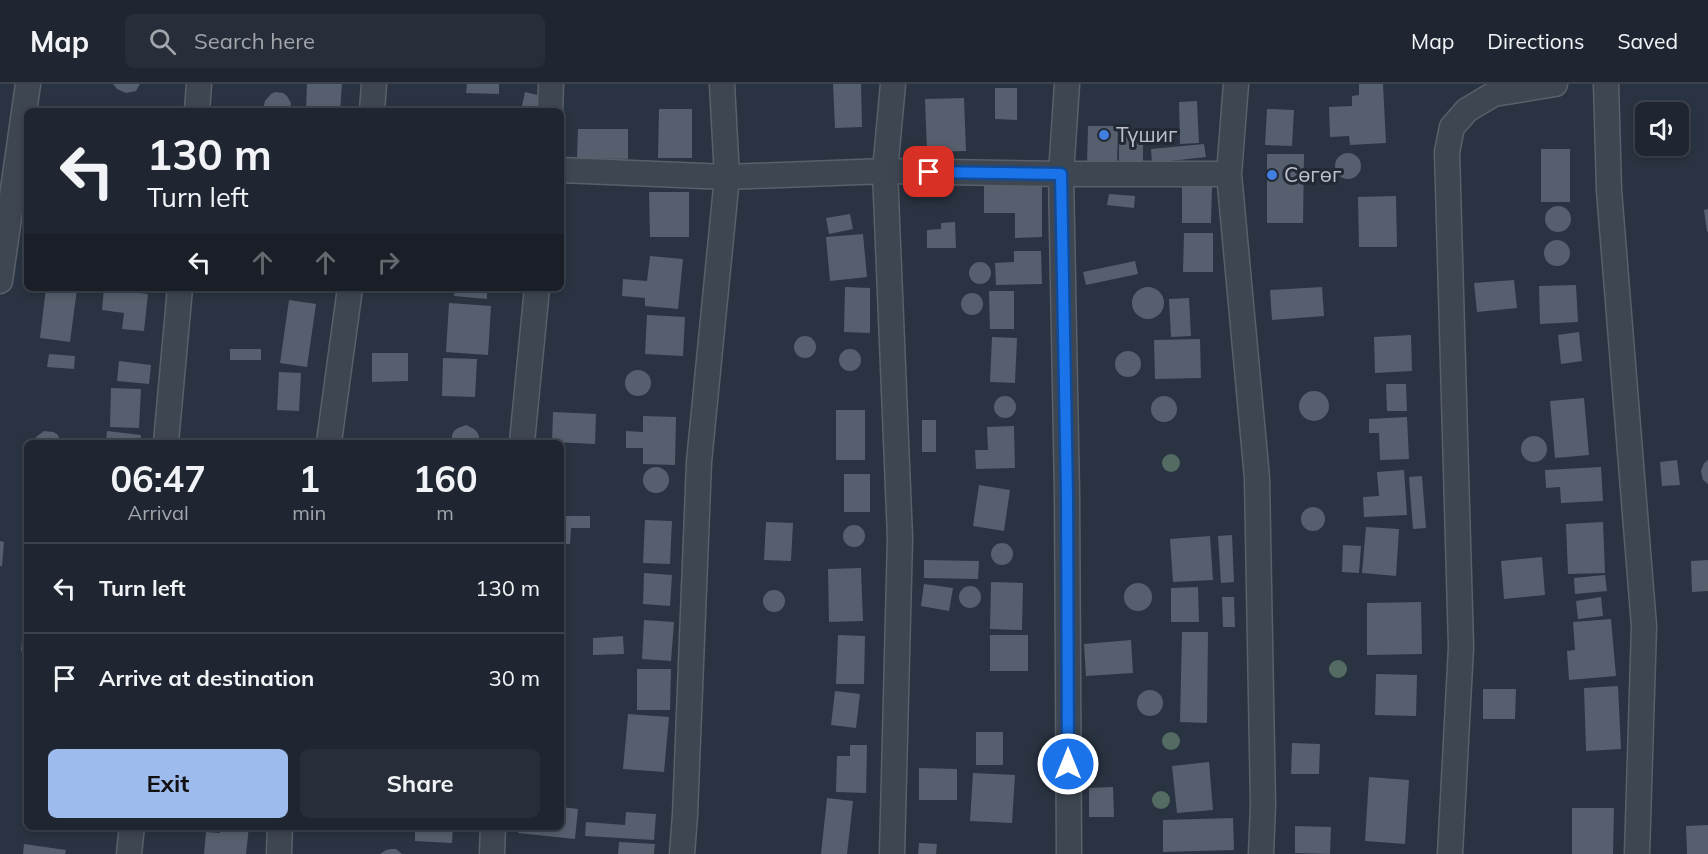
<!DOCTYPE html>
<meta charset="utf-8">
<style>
:root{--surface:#202631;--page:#282e39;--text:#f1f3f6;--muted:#a2a5ab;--line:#3d434d;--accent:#9ebbed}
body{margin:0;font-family:Mulish,sans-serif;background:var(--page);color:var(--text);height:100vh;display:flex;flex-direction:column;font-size:22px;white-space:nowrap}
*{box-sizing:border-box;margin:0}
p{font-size:20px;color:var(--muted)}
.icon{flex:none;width:33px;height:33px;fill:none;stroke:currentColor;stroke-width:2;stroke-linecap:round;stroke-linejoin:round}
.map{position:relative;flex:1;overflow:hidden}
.side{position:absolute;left:24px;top:356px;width:540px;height:390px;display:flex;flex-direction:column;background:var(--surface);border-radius:9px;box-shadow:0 3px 9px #0003,0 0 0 2px var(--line)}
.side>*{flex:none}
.top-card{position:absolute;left:24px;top:24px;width:540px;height:183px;border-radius:9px;box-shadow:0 3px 9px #0003,0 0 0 2px var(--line);background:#202631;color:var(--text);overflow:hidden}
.controls{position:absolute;left:1635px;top:18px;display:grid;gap:12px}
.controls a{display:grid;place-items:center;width:54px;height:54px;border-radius:9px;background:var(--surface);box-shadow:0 3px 9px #0003,0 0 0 2px var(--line);font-size:30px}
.pin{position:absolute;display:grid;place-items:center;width:51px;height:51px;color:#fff;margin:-26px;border-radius:12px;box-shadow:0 3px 9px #0006}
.me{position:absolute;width:66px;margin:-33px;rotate:0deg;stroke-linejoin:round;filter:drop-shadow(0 0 4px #0008)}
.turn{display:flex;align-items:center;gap:21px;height:126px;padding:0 24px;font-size:27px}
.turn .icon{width:78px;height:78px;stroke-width:2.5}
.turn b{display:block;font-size:42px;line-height:51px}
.lanes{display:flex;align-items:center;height:57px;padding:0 24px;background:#0003;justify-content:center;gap:30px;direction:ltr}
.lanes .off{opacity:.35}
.eta{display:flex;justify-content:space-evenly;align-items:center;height:102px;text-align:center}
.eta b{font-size:36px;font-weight:700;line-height:42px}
.primary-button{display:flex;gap:12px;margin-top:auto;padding:12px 24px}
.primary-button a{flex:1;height:69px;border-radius:9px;background:var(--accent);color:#111;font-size:24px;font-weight:700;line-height:69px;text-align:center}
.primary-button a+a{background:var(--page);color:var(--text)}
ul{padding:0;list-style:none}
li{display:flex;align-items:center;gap:18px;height:90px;padding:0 24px;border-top:2px solid var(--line)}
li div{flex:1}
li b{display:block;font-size:22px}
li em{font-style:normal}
header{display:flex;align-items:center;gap:36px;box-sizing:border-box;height:84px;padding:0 30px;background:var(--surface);border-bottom:2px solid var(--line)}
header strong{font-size:28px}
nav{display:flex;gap:33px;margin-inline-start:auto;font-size:21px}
.search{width:420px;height:54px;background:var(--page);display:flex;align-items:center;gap:15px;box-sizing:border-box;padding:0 21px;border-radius:9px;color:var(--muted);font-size:22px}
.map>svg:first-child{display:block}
.building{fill:#565f6e}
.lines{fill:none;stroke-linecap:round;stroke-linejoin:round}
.street-casing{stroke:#59606b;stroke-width:27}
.street{stroke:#3e4651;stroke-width:24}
.tree{fill:#536b63}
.route-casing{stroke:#114b97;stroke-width:15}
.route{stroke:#1a73e8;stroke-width:10}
.shop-dot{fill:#3f7fe0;stroke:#232a36;stroke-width:2}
.labels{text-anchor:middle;stroke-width:6;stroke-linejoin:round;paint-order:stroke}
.poi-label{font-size:21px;fill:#bbc1cb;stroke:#232a36;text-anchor:start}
</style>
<header>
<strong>Map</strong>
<div class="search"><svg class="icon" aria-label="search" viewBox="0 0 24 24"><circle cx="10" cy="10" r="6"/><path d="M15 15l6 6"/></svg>Search here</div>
<nav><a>Map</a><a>Directions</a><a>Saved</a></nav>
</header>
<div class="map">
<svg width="1708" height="770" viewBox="0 0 1708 770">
<rect width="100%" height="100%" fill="#2a3341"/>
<path class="building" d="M113 0H140L136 7 126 9 117 5Z
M307 0H342L340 27H306Z
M467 0H499V10L466 9Z
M833 0H861L862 43 835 44Z
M1359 0H1383L1386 59 1350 61 1349 52 1330 53 1329 23 1352 22V12L1359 11Z
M995 4H1017V36L995 35Z
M275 8 283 9 287 12 291 19 290 27H266L264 21 265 17 271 10Z
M525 8 546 13 543 27H521Z
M964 14 966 67 927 68 925 15Z
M1197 17 1199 59 1180 60 1179 18Z
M659 25H692V74H658Z
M1267 25 1294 26 1292 62 1265 61Z
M1088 42H1118L1117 82 1087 81Z
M578 45H628V75L577 74Z
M1143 49V80H1119V50Z
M1204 60 1206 73 1152 79 1151 65Z
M1541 65H1570V118H1541Z
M1335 82a13 13 0 1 1 26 0a13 13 0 1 1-26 0Z
M1267 70H1304L1303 139H1267Z
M984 101H1042V153L1015 154V129H984Z
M1182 103H1212L1211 139H1182Z
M649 108H689V153H650Z
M1109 110 1135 112 1134 124 1107 121Z
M1396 112 1397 163H1359L1358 113Z
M1545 135a13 13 0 1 1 26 0a13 13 0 1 1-26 0Z
M1708 125V147L1707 148 1704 126Z
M850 130 853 145 829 150 826 134Z
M955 138 956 164H927V146L941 145V139Z
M1184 149H1213V188H1183Z
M863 150 867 193 830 197 826 153Z
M1544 169a13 13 0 1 1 26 0a13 13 0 1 1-26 0Z
M1014 167H1041L1042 200 996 201 995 179 1014 178Z
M650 172 683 175 678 225 645 222V214L622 212 623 195 647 197Z
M1135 177 1138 190 1086 201 1083 188Z
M969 189a11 11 0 1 1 22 0a11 11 0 1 1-22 0Z
M1514 196 1517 224 1477 228 1474 199Z
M1576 201 1578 238 1540 240 1539 202Z
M1132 219a16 16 0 1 1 32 0a16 16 0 1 1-32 0Z
M845 203 870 204V249L844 248Z
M1322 203 1324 232 1272 236 1270 206Z
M46 204 77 205 70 258 40 254Z
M455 204H487V215L454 212Z
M104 205 148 210 144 247 122 245 124 229 102 226Z
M989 207H1014V245H990Z
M961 220a11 11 0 1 1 22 0a11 11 0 1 1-22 0Z
M1189 214 1191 252 1171 253 1169 215Z
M289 216 316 220 307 283 280 279Z
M449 219 491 222 488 271 446 268Z
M647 231 685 233 683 272 645 270Z
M1579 248 1582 277 1561 280 1558 251Z
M1411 251 1412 287 1375 289 1374 253Z
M794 263a11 11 0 1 1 22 0a11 11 0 1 1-22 0Z
M992 253 1017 254 1015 299 990 298Z
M1200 255 1201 294 1155 295 1154 256Z
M230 265H261V276H230Z
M839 276a11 11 0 1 1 22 0a11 11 0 1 1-22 0Z
M1115 280a13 13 0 1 1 26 0a13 13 0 1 1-26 0Z
M372 269H408V297L372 298Z
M49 270 75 272 74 285 47 283Z
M443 274 477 275 475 313 442 312Z
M119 277 151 281 149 300 117 297Z
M625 299a13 13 0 1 1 26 0a13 13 0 1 1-26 0Z
M279 288 301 289 299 327 277 326Z
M1386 300H1406L1407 327H1387Z
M111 304 141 305 139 344 110 343Z
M1299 322a15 15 0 1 1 30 0a15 15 0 1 1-30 0Z
M994 323a11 11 0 1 1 22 0a11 11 0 1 1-22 0Z
M1151 325a13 13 0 1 1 26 0a13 13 0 1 1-26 0Z
M1584 314 1589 371 1555 374 1550 317Z
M836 326H865V376H836Z
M553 328 596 330 595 360 552 358Z
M643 332 676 333 675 381 643 380V364H626V347L643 348Z
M1407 333 1409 375 1380 376 1379 349H1369V335Z
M922 336H936V368H922Z
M466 341 474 345 477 348 479 352 478 358H452V351L454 347 458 344Z
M1014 342 1015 384 976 385 975 366H988L987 343Z
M44 347 53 348 57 350 62 358H34L36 353Z
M107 347 141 351 140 358H106Z
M1521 365a13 13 0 1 1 26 0a13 13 0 1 1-26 0Z
M1677 376 1680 401 1662 402 1660 378Z
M1708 376V400L1703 396 1701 387 1704 379Z
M643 396a13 13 0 1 1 26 0a13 13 0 1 1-26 0Z
M1601 383 1603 417 1561 419 1560 403 1546 404 1545 386Z
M1404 386 1407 431 1364 433 1363 413 1379 412 1377 388Z
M844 390H870V428H844Z
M1422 392 1426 444 1413 445 1409 393Z
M979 401 1010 406 1004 447 973 442Z
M1301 435a12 12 0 1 1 24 0a12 12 0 1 1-24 0Z
M561 432H590V444H571L570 460H561Z
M645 436 672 437 670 480 643 479Z
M766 438 793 439 791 477 764 476Z
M1603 438 1605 489 1568 490 1566 440Z
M843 452a11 11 0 1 1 22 0a11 11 0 1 1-22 0Z
M1366 443 1399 445 1396 492 1362 489Z
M1232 451 1234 498 1221 499 1218 452Z
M1210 452 1213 496 1173 498 1170 455Z
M0 457 4 458 2 482H0Z
M991 470a11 11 0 1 1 22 0a11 11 0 1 1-22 0Z
M1343 461 1361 462 1359 489 1342 488Z
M1542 473 1545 511 1504 515 1501 477Z
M924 476 979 477 978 495 924 494Z
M1708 476V507L1692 508 1691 477Z
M861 484 863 537 829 538 828 485Z
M644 489 672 491 670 522 643 520Z
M1605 491 1607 507 1575 510 1574 494Z
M991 498 1023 499 1022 546 990 545Z
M1124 513a14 14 0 1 1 28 0a14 14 0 1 1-28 0Z
M924 500 953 504 949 527 921 522Z
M959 513a11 11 0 1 1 22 0a11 11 0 1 1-22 0Z
M1198 503 1199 538H1171V504Z
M763 517a11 11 0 1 1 22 0a11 11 0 1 1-22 0Z
M1222 513H1234L1235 543H1223Z
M1601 513 1603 532 1578 535 1576 517Z
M1421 518 1422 570 1367 571V519Z
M1611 535 1616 592 1569 596 1567 567 1575 566 1573 538Z
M644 536 674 538 671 577 642 575Z
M23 541 27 542V568L21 567Z
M1182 548H1208L1207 639 1180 638Z
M838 551 865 552 864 600H836Z
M990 551H1028V587H990Z
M623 552 624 570 593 571V554Z
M1131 556 1133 589 1086 592 1084 560Z
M637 585H671L670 626H637Z
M1376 590 1417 591 1416 632 1375 631Z
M1618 602 1621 665 1586 667 1584 604Z
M1483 605H1516L1515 635H1483Z
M1137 619a13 13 0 1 1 26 0a13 13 0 1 1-26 0Z
M835 607 860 610 856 644 831 641Z
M628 630 669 633 664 688 623 685Z
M976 648H1003V681H976Z
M1292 659 1320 660 1319 690H1291Z
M850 661H867L866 709 836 708 837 672H850Z
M1209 678 1213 726 1177 729 1172 682Z
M919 684 957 685V716H919Z
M973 689 1015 691 1012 739 970 737Z
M1369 693 1409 696 1405 760 1365 757Z
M1113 703 1114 733H1089V704Z
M827 714 853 717 847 770H821Z
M561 723 578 725 575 755 518 749 519 742H561Z
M1572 724H1614L1613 770H1572Z
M626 728 656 730 654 756 585 752 586 738 625 741Z
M1233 734 1234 766 1163 768V736Z
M1708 741V770H1687L1686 742Z
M221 742H249L246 770H204L206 748 220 749Z
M415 742H453L452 759 415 757Z
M1295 742 1331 743 1330 770 1295 769Z
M619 758 655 760 654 770H618Z
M919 759 937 760 936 770H918Z
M24 760 66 766 65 770H23Z
M391 765H396L402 770H380L386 766Z"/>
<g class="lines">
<g class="street-casing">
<path id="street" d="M1067 0 1061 90 1067 410 1069 770
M1236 0 1229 90 1257 394 1263 721 1261 770
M1606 0 1609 106 1644 542 1637 770
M197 27 199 0
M372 27 374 0
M550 27 551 0
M561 86 727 93 885 87 1061 90H1229
M0 197 28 0
M166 358 180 204
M329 358 350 204
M522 358 537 204
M129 770 132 742
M279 770 280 742
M492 770 493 742
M682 770 685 731 699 378 727 93 722 0
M892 770 900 454 885 87 893 0
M1450 770 1461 563 1447 68 1452 43 1467 26 1494 10 1555 0"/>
</g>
<use href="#street" class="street"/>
</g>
<g class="tree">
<circle cx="1171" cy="379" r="9"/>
<circle cx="1338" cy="585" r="9"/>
<circle cx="1171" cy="657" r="9"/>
<circle cx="1161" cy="716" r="9"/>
</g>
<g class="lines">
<g class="route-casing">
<path id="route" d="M929 88 1061 90 1067 410 1068 680"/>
</g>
<use href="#route" class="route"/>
</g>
<g class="shop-dot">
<circle cx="1104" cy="51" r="6"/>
<circle cx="1272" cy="91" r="6"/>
</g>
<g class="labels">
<g class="poi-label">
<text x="1116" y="58">Түшиг</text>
<text x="1284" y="98">Сөгөг</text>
</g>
</g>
</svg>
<div class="controls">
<a><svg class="icon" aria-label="sound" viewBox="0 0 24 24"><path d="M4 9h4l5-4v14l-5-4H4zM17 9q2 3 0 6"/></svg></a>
</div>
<div class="pin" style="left:929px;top:88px;background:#d93025"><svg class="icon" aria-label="arrive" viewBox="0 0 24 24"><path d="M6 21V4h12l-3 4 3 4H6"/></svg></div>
<svg class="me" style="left:1068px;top:680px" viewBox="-20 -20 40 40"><circle r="17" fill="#1a73e8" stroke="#fff" stroke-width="3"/><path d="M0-11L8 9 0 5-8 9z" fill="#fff"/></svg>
<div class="top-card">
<div class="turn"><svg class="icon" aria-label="left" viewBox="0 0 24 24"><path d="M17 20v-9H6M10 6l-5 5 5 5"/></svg><div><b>130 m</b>Turn left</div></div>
<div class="lanes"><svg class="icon" aria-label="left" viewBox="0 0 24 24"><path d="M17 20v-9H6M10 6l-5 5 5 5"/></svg><svg class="icon off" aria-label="ahead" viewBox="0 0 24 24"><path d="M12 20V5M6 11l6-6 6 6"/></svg><svg class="icon off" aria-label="ahead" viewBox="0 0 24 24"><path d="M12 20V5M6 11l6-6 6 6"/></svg><svg class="icon off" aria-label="right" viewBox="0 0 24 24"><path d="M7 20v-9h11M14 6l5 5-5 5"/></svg></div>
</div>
<section class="side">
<div class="eta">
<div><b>06:47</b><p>Arrival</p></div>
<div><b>1</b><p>min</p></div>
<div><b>160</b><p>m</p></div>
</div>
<ul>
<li><svg class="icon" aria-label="left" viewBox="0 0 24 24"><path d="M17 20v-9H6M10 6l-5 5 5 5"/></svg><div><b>Turn left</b></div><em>130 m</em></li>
<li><svg class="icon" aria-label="arrive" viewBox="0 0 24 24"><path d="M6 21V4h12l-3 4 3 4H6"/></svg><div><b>Arrive at destination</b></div><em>30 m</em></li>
</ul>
<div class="primary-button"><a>Exit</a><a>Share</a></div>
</section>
</div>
